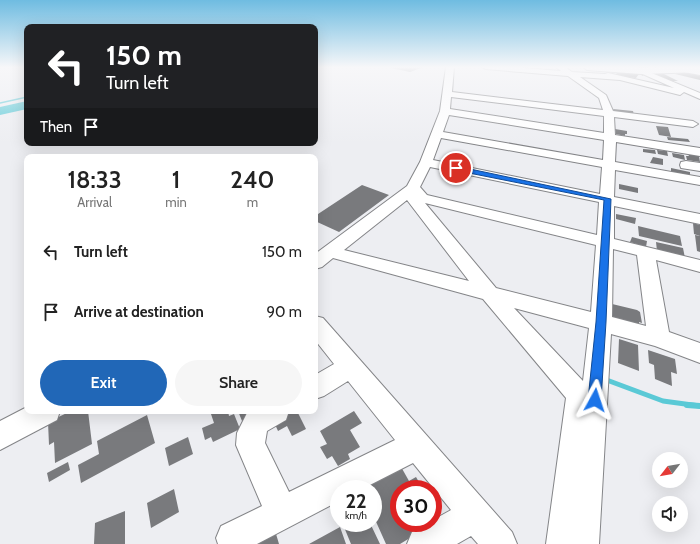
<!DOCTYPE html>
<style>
:root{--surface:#fff;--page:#f6f6f6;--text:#222;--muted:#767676;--accent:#2167b7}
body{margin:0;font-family:Cabin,sans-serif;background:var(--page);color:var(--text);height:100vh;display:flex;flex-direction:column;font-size:15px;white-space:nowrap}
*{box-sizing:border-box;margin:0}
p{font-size:13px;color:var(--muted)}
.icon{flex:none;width:22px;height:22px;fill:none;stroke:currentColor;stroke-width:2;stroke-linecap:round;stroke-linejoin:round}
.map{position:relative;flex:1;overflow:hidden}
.drawer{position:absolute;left:24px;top:154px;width:294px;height:260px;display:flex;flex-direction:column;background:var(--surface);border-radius:8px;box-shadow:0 4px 16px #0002}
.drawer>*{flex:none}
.guide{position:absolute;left:24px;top:24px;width:294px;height:122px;border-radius:8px;box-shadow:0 4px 16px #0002;background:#202124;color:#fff;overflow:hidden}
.needle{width:26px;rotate:239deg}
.buttons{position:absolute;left:652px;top:452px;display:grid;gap:8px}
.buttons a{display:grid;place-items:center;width:36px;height:36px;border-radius:50%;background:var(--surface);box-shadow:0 4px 16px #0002;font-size:20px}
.speed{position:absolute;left:330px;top:480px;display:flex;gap:8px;font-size:20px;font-weight:700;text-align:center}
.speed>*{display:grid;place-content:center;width:52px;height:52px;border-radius:50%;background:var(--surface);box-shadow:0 4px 16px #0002;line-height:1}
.speed small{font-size:10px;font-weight:400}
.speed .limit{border:6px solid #d22;background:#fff;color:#111}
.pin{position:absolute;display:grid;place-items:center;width:34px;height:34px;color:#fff;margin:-17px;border:2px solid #fff;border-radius:50%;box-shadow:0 1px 4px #0007}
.me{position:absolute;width:44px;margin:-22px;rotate:5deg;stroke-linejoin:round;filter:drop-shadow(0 0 3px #0008)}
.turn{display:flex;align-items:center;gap:14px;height:84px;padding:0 16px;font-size:18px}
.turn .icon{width:52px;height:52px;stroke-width:2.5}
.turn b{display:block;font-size:28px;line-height:34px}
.then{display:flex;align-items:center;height:38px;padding:0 16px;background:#0003;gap:8px;font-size:15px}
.eta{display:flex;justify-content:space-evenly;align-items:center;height:68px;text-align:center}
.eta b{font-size:24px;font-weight:600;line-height:28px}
.button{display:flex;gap:8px;margin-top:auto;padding:8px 16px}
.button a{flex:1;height:46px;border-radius:24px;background:var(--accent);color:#fff;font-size:16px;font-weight:600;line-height:46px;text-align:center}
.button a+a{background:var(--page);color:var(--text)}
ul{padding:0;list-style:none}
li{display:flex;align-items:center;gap:12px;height:60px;padding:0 16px}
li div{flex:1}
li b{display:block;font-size:15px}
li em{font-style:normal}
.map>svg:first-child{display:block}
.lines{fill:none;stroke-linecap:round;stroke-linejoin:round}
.stream-far2{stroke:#5ac9d6;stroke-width:1.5}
.stream-far1{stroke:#5ac9d6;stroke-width:5}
.stream{stroke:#5ac9d6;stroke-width:6}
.river{fill:#5ac9d6;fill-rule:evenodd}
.building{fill:#797a7d}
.minor-casing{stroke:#848588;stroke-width:2}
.major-casing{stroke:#848588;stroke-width:2}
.minor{fill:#fff;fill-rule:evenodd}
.major{fill:#fff;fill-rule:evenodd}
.route{fill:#1a73e8;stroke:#114b97}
</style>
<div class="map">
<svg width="700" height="544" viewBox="0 0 700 544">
<rect width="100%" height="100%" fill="#edeef2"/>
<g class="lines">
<path class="stream-far2" d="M0 103 27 97"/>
<path class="stream-far1" d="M604 379 663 401 700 406"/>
<path class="stream" d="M687 405 700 406"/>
<path class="river" d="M27 101V109L0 115V107Z"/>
</g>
<path class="building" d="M386 67H424L410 72Z
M619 71 644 74 643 76 639 74 636 78 614 76Z
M687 72 700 76V80L675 74Z
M652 73H662L678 81H670Z
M613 109 633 111 634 115 614 111Z
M656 126 668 127 671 137 659 135Z
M615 129 627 131V134H625V136L616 134Z
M667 137 688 139 690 142 668 140Z
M643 149 655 150 656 154 643 152Z
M657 150 667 151 668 156 658 154Z
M672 153 684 155 685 160 673 157Z
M688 154 699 156 700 162 687 160 686 156H689Z
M653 157 663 159V165L650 163Z
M671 168 690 172V177L671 172Z
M619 184 638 188V193L619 189Z
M362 185 389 195 339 232 315 221V216Z
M616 214 636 218 635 224 616 219Z
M693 223 700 225V236L694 234Z
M638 226 680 236 682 246 639 236Z
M695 235 700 236V252L697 251Z
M632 237 647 241 646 247 630 242Z
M656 242 683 248 685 258 657 251Z
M608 303 637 310 640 312 642 323 639 322V323L637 324 610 317Z
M619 339 638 345 639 371 618 363Z
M648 350 675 359 677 374 671 372 672 386 655 379 654 365 649 363Z
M71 411H88L92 444 55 463 54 442 49 445 48 422Z
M210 411H228L229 416 234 414 240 429 213 442 211 437 205 440 202 428 214 423Z
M238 411H260L242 421Z
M291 411H297L306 429 292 436 287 426 278 431 273 420Z
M354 411 362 423 350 430 360 447 348 454 350 459 338 466 332 456 327 459 320 447 327 444 320 431Z
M147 415 155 443 81 483 78 465 99 454 97 441Z
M188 437 193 454 169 466 165 448Z
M68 462 70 470 49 482 47 473Z
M400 465 409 481 416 477 423 489H399V523H433V505L441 519 400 544H386L373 515V489H354Z
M174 489 179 512 151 528 147 503Z
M125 511V544H94L95 523Z
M351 523H370L380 544H351L344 527Z
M274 527 279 544H239Z
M340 527 346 544H309Z"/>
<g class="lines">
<g class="minor-casing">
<path id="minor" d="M446 67H454L452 92 603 110 599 98 568 76 486 69 482 67H512L561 71 556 67H565L572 72 605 74 608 73 674 88 627 67H637L700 93V99L684 92 680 95 620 80 580 77 606 95 613 111 693 121 698 124 693 127 614 117 615 135 700 148V156L616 142 615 162 700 177V185L615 170 614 197 700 214V224L614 206V239L700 260V272L656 260 669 332 700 343V363L655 346 611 334 599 544H546L566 398 483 299 333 258 322 267 315 269V254L407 186 420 162 440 111ZM451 97 604 116V133L450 109ZM449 115 604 140 603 160 443 132ZM441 138 602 167 600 194 433 160ZM430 167 599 202 597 235 427 195 420 187ZM407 200 469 281 344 250ZM425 203 596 245 591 312 496 288ZM613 249 637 255 646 326 612 317ZM514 308 589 328 583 381Z
M684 68 700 71V75L684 72Z
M686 161 700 163V171L681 168 680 165 681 162Z
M315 316 323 318 512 532 517 544H478L471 536 457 544H407L412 532 428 523H433V520L451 510 413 463 362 489H339V501L257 544H218L216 538 221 526 262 506 236 445 237 433 247 413 250 411H289L286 420 267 431 265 443 289 492 395 440 348 381 324 396 315 399V375L334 364 315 340Z
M27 407V411H60L57 420 0 450V421Z"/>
</g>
<g class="major-casing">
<path id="major" d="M583 67 641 68 700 67V72L641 74 587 70Z"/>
</g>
<use href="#minor" class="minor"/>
<use href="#major" class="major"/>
</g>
<linearGradient id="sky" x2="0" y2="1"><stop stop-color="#6fbce1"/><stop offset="0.47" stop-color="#f7f7f9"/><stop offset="1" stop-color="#f7f7f9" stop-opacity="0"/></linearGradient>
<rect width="700" height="143" fill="url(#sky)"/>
<path class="route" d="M456 166 611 199 606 322 601 400 599 404 595 405 590 404 588 400 596 322 604 200 454 170 453 168Z"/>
</svg>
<div class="buttons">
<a><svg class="needle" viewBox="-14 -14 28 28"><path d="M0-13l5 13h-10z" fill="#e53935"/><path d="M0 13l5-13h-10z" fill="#767676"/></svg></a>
<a><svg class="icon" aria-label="sound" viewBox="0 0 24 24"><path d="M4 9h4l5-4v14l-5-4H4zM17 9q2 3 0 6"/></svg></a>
</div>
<div class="speed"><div>22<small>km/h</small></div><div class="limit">30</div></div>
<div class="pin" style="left:456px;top:168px;background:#d93025"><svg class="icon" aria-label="arrive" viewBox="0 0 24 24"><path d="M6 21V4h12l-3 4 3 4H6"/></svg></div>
<svg class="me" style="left:595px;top:400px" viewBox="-20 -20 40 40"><path d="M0-17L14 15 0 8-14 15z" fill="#1a73e8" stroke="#fff" stroke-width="4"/></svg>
<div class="guide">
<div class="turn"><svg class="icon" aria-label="left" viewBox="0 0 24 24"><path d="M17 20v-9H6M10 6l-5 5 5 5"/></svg><div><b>150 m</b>Turn left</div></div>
<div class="then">Then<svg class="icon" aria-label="arrive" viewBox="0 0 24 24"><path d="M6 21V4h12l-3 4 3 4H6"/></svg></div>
</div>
<section class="drawer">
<div class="eta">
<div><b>18:33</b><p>Arrival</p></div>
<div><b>1</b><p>min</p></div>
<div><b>240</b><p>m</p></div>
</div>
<ul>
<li><svg class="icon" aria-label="left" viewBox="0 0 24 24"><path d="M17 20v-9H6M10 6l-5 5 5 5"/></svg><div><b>Turn left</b></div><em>150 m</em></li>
<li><svg class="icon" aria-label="arrive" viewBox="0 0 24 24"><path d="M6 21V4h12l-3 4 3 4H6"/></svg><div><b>Arrive at destination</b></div><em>90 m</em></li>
</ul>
<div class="button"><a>Exit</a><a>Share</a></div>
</section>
</div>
